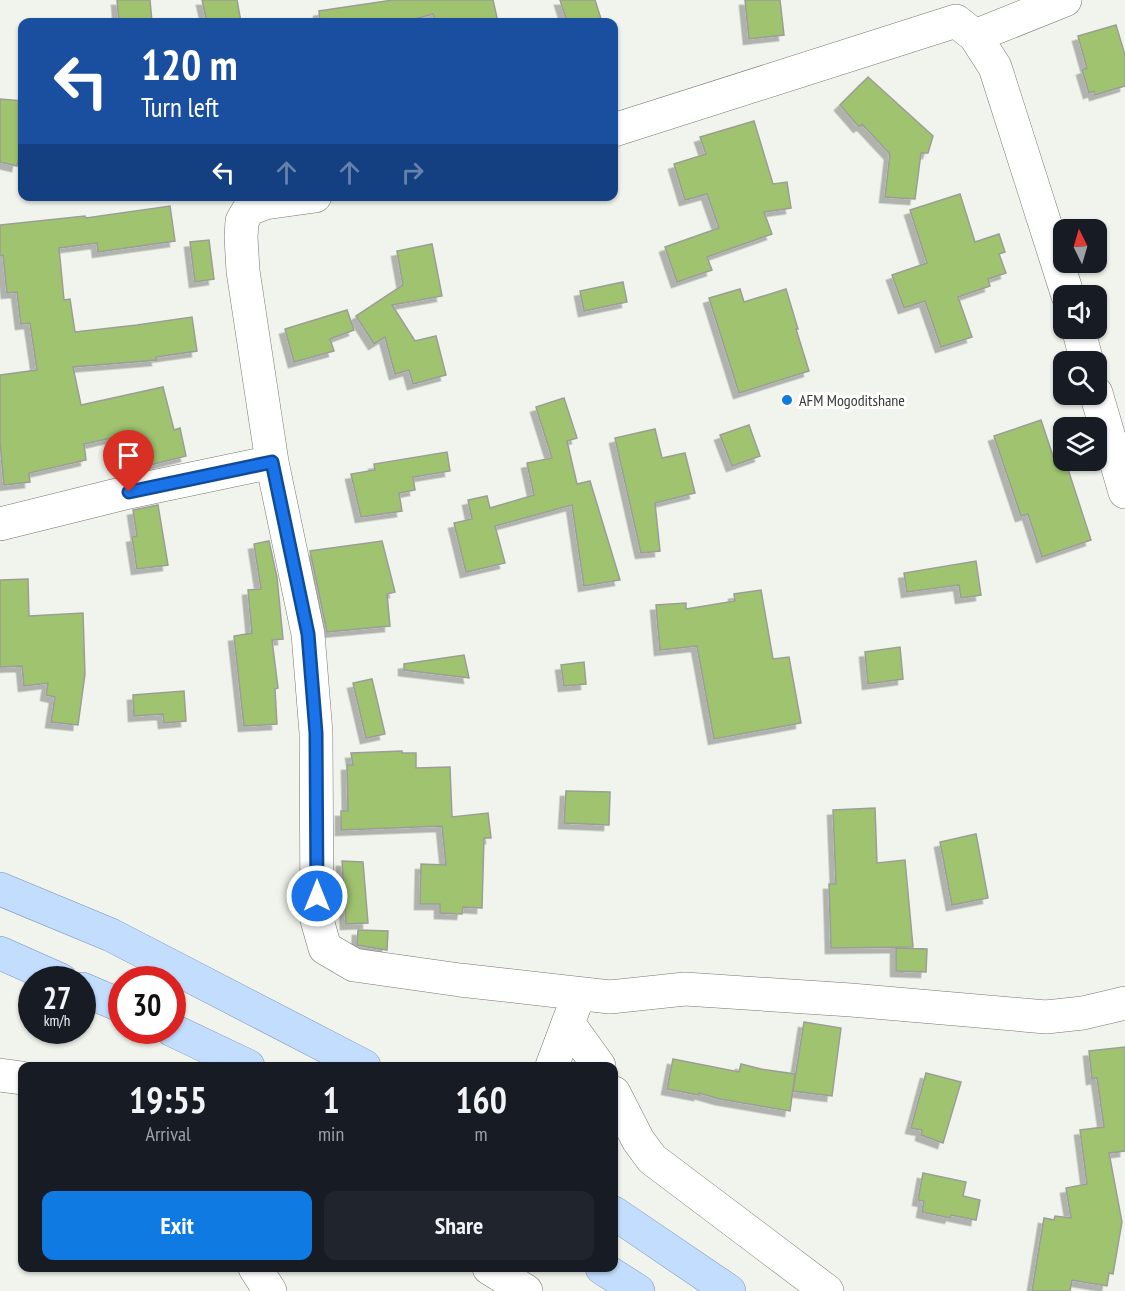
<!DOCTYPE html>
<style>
:root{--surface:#171b24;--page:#20242c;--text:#f1f3f6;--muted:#9ea1a6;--accent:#0f7be2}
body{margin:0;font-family:"PT Sans Narrow",sans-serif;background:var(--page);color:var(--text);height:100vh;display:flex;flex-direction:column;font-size:22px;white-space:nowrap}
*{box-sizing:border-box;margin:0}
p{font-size:20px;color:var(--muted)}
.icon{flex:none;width:33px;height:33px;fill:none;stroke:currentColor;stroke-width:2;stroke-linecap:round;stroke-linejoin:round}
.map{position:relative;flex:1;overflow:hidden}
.panel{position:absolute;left:18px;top:1062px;width:600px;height:210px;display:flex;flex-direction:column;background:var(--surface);border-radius:12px;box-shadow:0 2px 4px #0004}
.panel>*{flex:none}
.banner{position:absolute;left:18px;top:18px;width:600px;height:183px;border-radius:12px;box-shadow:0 2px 4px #0004;background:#1a4fa0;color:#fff;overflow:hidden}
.needle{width:39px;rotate:355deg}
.tools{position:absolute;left:1053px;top:219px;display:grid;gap:12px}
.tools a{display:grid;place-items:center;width:54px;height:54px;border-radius:12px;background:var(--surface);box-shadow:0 2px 4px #0004;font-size:30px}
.speed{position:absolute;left:18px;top:966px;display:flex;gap:12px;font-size:30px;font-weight:700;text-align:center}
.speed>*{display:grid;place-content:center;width:78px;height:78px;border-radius:50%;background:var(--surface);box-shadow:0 2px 4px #0004;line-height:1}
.speed small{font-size:15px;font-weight:400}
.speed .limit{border:9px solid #d22;background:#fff;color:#111}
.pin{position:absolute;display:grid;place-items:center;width:51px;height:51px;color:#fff;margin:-62px -26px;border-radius:50% 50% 50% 0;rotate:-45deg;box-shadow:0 0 6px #0007}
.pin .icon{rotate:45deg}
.me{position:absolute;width:66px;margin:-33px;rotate:0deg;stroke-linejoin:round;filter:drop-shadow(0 0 4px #0008)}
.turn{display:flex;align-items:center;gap:21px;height:126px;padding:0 24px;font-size:27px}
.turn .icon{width:78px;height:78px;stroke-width:2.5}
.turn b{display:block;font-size:42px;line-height:51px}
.lanes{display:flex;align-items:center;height:57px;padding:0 24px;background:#0003;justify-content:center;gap:30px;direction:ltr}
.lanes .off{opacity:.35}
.eta{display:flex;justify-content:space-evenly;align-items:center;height:102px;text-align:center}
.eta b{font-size:36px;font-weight:600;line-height:42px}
.button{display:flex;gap:12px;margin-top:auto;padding:12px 24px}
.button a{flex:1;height:69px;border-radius:12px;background:var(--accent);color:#fff;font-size:24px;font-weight:600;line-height:69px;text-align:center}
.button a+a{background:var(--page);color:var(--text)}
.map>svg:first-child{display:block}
.building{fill:#a0c36f;stroke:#9b9e97;stroke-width:1.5;filter:url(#shadow)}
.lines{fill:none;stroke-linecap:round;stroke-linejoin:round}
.minor-casing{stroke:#757871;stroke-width:34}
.major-casing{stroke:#7896b8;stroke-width:34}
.minor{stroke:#fff;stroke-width:33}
.major{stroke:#c2ddfe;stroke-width:33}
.route-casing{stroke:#114b97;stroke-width:15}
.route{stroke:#1a73e8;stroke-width:10}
.poi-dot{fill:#0f7be2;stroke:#fff;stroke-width:2}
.labels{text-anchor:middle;stroke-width:6;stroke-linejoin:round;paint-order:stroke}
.poi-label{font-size:16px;fill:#3a3b38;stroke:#fff;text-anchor:start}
</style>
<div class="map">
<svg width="1125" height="1291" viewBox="0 0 1125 1291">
<defs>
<filter id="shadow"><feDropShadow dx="-5.5" dy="5.5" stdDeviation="0" flood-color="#0004"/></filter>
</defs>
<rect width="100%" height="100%" fill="#f0f4ec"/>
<path class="building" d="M117 0H150L152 22H119Z
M202 0H237L241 22H207Z
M393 0H493L498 22H436L433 14 404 22H320L319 11Z
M560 0H595L602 22H567Z
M745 0H780L784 35 749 39Z
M1116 25 1125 55V86L1095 95 1094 91 1089 93 1082 70 1087 68 1078 36Z
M868 77 933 136 928 153H921L915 199 885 197 890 154 862 124 859 127 840 105Z
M0 99 22 101V143L17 166 0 162Z
M754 121 773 184 787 182 791 208 764 212 772 234 707 257 712 270 677 282 665 247 719 228 707 194 685 200 674 164 706 154 700 137Z
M960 194 975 242 999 234 1005 252 999 254 1006 273 988 279 990 286 958 297 972 337 941 347 925 301 904 308 892 275 927 263 910 210Z
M170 206 175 241 98 252 97 243 59 248 64 300 70 299 75 332 137 325 192 317 197 351 156 357 157 360 73 367 81 405 163 387 174 430 180 428 186 456 142 467 134 433 84 444 86 460 29 473 30 482 4 485 0 442V375L37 370 30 323 21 324 17 292 7 293 3 255 0 256V225L85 216 86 218Z
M209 240 214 279 195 282 190 242Z
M432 244 442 296 392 305 415 341 436 336 446 375 413 384 409 370 395 374 385 337 374 344 356 316 403 285 397 251Z
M623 282 627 302 584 311 580 291Z
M740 289 744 302 786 289 798 329H796L809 371 739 393 709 298Z
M347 310 354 330 330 339 334 351 294 362 285 329Z
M564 398 577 438 567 441 577 484 590 481 620 580 584 586 572 505 495 526 505 563 466 572 454 523 472 519 468 500 487 496 490 508 534 495 527 463 552 458 536 407Z
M1041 420 1055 462 1064 459 1065 460 1091 540 1042 557 1028 514 1021 516 994 436Z
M749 425 760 456 732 466 720 435Z
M655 429 662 458 685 453 695 493 655 503 660 551 641 553 615 438Z
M447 452 450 471 413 477 415 490 399 493 402 511 361 517 351 474 375 470 374 464Z
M158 505 168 565 137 569 132 537 137 536 133 510Z
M269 541 277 577 283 639 272 640 278 688 275 689 277 724 244 726 234 636 252 633 248 590 261 589 254 544Z
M382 541 395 592 387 594 390 626 327 632 310 551Z
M976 561 981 595 961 598 959 585 907 592 904 573Z
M28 579 29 616 83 613 85 674 78 725 51 722 55 697 46 695 48 683 24 686 22 666 0 667V580Z
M761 590 773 659 789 657 801 723 714 739 697 646 660 650 656 605 686 603V609L735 601 734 594Z
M900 647 903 679 868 684 865 652Z
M464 655 469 678 404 670V664Z
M584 662 586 684 564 686 561 665Z
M372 679 385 734 366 738 353 683Z
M184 691 186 721 164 723 163 714 134 716 133 695Z
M402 751V753H416V768L450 767 452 817 488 813 491 838H484L482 908 463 907 462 914 440 913V904H420L421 864 446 865 442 826 341 830V811H348L347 765H353L351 753Z
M566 791 610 792 609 825 564 823Z
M875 808 877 863 905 860 913 947 831 948 829 884H836L833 810Z
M976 834 988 898 952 905 940 842Z
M342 861 363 862 368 923 346 924Z
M358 930 388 931 387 950 357 945Z
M896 948 927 949 926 972 896 971Z
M804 1022 841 1028 832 1096 793 1091Z
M1125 1047V1151L1109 1153 1122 1222 1113 1274 1109 1273 1107 1286 1072 1280 1070 1291H1032L1044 1218 1054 1220 1055 1216 1071 1218 1066 1188 1087 1184 1080 1130 1104 1127 1097 1078 1092 1079 1089 1051Z
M673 1059 739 1072 741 1064 761 1069 795 1074 790 1111 720 1099 699 1093V1095L667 1089Z
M926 1073 961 1082 943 1143 921 1135 922 1130 911 1128Z
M923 1173 966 1182 963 1196 980 1200 976 1220 951 1215 950 1218 922 1212 924 1201 918 1200Z"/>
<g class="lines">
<g class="minor-casing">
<path id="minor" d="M975 36 995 67 1068 296
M614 130 956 21 975 36 1065 0
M315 196 265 203 249 209 242 221 241 237 243 271 272 462 308 634 316 733 317 920 325 948 354 965 460 980 610 997 685 989 851 1000 1046 1017 1083 1013 1125 1003
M1078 328 1087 362
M1096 393 1125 492
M0 524 129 492 272 462
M568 1023 599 1066
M552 1066 579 994
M0 1075 22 1078
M614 1093 638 1140 652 1159 827 1291
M255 1268 270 1291
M489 1268 526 1291"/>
</g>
<g class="major-casing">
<path id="major" d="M0 889 111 935 364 1066
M0 953 61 980
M82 989 122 1006
M172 1030 248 1066
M614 1213 729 1291
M602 1268 638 1291"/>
</g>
<use href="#minor" class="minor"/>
<use href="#major" class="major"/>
</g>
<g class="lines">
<g class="route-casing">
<path id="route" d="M129 492 272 462 308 634 316 733 317 896"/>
</g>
<use href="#route" class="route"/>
</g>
<circle class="poi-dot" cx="787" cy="400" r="6"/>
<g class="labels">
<g class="poi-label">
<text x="799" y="406">AFM Mogoditshane</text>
</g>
</g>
</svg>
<div class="tools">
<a><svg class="needle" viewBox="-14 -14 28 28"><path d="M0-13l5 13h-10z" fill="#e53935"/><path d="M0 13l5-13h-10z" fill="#9ea1a6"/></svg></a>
<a><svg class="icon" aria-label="sound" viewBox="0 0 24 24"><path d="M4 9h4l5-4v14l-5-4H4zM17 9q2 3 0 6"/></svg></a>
<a><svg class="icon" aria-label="search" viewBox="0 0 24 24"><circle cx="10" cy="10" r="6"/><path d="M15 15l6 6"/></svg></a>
<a><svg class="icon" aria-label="layers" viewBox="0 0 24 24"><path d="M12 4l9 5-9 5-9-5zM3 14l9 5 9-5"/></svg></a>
</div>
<div class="speed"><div>27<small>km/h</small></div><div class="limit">30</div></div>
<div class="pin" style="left:129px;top:492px;background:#d93025"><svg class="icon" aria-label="arrive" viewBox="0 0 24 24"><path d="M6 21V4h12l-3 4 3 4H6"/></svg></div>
<svg class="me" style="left:317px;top:896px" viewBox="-20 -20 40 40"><circle r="17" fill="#1a73e8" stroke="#fff" stroke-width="3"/><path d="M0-11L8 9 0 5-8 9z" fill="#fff"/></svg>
<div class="banner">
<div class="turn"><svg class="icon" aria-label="left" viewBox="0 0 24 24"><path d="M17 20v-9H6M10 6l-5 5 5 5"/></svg><div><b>120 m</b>Turn left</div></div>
<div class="lanes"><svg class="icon" aria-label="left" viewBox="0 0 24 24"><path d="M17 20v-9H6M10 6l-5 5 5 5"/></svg><svg class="icon off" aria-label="ahead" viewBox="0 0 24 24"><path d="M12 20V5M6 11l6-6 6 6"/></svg><svg class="icon off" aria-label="ahead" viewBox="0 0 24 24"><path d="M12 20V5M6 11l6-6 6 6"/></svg><svg class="icon off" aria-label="right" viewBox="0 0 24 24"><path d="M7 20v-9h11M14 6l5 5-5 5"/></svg></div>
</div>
<section class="panel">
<div class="eta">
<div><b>19:55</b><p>Arrival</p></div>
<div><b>1</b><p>min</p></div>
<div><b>160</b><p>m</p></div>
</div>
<div class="button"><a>Exit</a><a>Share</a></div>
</section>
</div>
